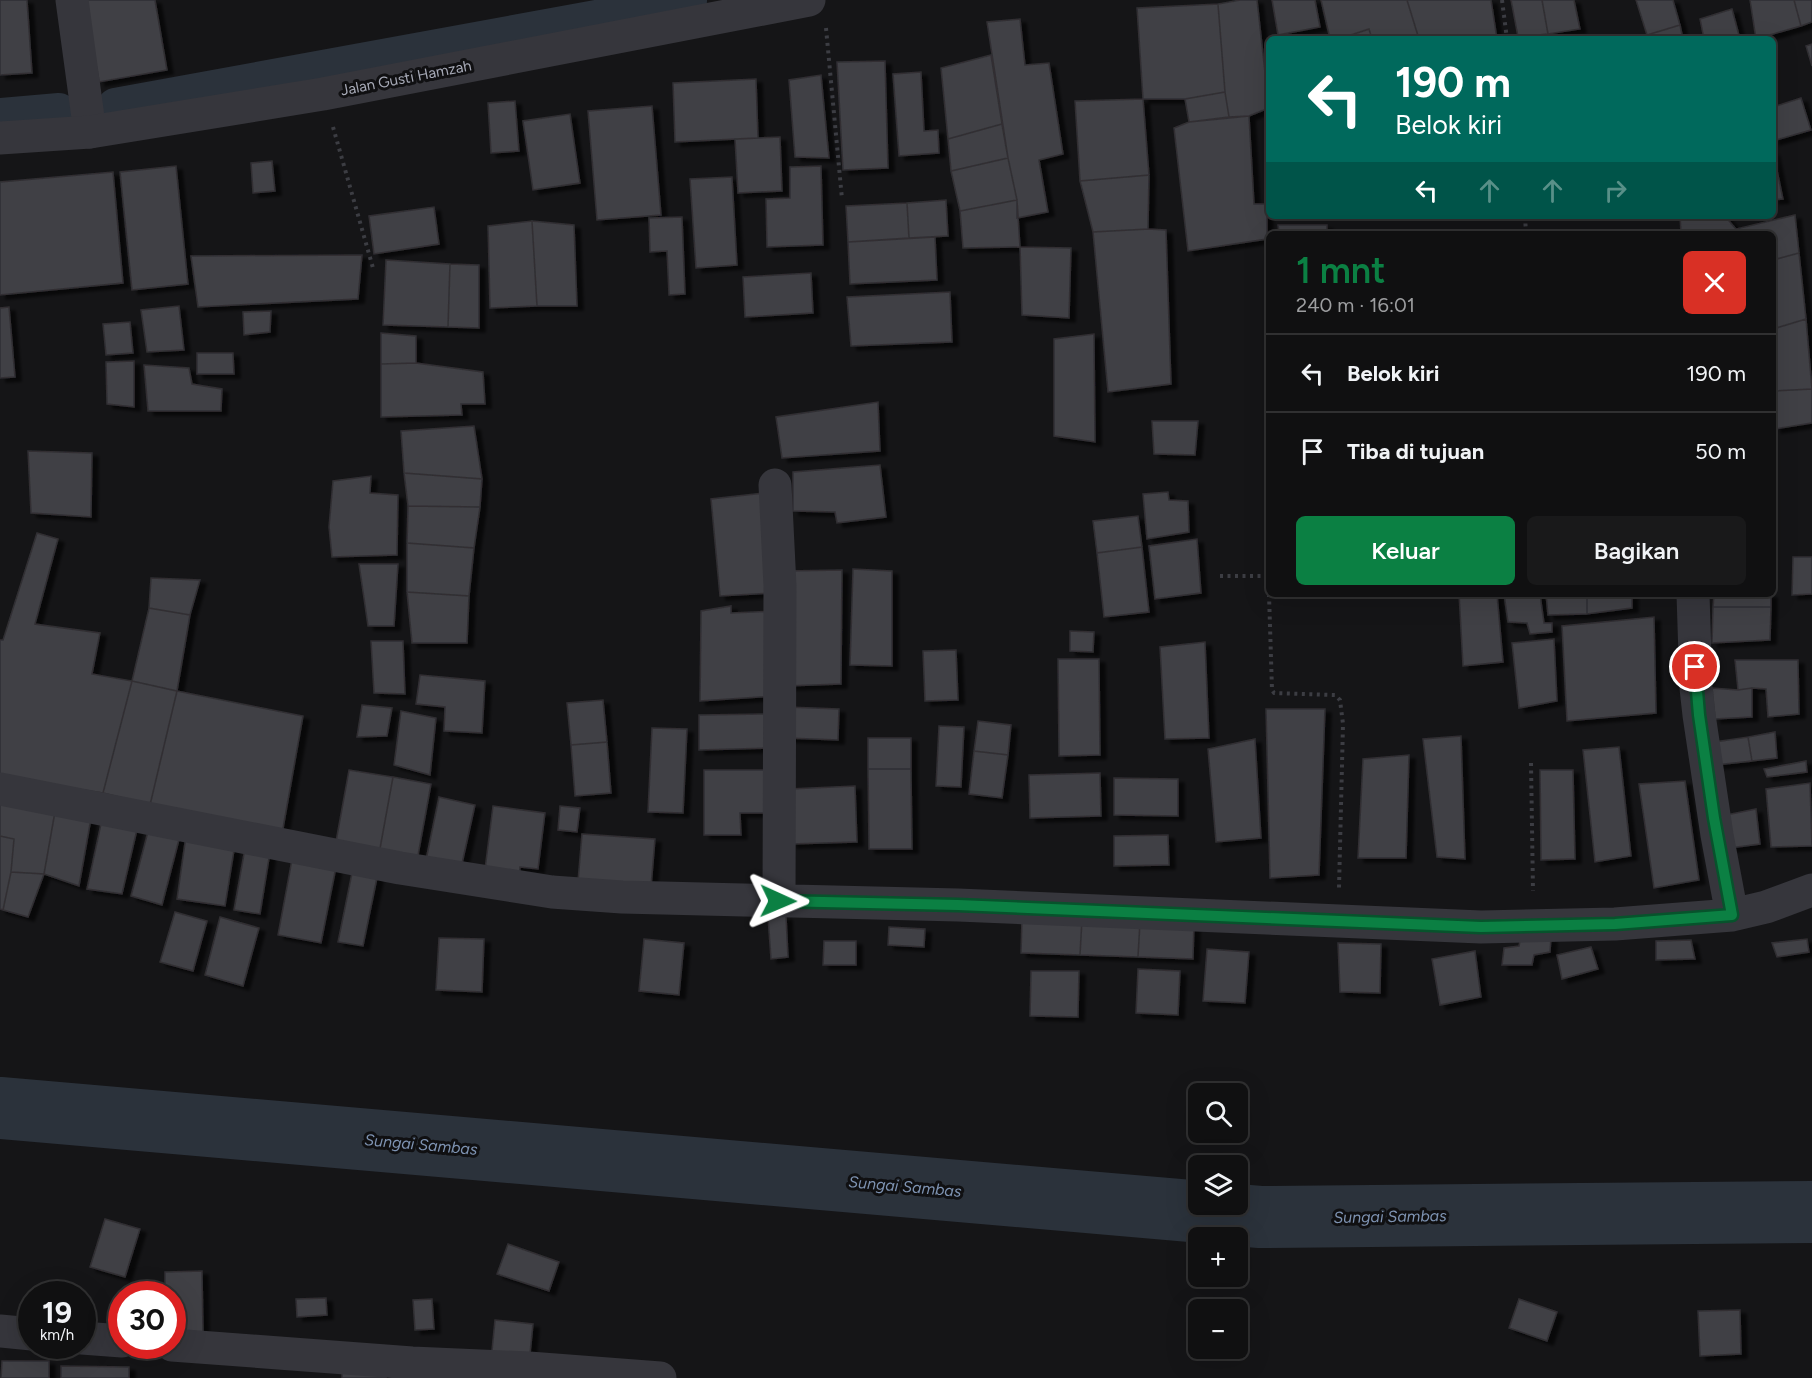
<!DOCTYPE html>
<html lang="id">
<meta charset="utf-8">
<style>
:root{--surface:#101011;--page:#19191a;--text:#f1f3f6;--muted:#9c9d9f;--line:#303031;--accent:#0b8043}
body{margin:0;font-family:Figtree,sans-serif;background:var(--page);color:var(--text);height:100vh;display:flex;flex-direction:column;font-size:22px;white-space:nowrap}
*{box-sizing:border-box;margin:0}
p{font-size:20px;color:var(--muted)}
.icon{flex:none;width:33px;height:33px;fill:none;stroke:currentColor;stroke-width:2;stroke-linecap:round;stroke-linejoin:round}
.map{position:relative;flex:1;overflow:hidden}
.details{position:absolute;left:1266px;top:231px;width:510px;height:366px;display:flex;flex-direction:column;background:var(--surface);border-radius:9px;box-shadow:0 6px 24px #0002,0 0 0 2px var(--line)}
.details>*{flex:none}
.banner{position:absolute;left:1266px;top:36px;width:510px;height:183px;border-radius:9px;box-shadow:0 6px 24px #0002,0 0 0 2px var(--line);background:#00695c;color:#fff;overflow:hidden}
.tools{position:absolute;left:1188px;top:1083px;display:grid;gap:12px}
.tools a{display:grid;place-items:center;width:60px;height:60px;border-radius:9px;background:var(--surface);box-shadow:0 6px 24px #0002,0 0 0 2px var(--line);font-size:30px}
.speed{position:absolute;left:18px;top:1281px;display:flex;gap:12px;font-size:30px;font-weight:700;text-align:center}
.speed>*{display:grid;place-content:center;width:78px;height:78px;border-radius:50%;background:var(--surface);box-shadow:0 6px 24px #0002,0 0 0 2px var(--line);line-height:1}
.speed small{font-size:15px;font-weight:400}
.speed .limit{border:9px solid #d22;background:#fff;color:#111}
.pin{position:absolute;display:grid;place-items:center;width:51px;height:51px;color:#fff;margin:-26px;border:3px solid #fff;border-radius:50%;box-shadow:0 2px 6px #0007}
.me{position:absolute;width:66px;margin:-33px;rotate:91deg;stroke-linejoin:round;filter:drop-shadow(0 0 4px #0008)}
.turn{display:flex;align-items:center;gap:21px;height:126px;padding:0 30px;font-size:27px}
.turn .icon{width:78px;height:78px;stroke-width:2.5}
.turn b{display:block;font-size:42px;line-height:51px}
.lanes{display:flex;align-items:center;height:57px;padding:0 30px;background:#0003;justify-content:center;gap:30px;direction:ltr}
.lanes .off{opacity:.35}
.round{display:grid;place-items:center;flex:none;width:63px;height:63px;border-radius:9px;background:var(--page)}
.overview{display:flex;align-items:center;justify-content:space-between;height:102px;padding:0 30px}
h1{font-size:36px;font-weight:600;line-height:45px;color:var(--accent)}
.primary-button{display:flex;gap:12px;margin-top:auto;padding:12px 30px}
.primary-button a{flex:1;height:69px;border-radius:9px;background:var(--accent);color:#fff;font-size:24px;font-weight:600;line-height:69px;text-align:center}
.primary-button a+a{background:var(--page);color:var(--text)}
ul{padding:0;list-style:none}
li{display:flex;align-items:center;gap:18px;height:78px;padding:0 30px;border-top:2px solid var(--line)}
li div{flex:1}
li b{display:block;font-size:22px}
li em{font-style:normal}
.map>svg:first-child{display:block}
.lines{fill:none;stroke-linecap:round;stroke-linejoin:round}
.canal{stroke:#2b323b;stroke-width:36}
.river{stroke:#2b323b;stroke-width:62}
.building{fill:#3f3f44;stroke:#302f33;stroke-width:1.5;filter:url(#shadow)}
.path{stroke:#3c3d43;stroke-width:4;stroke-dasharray:3 4.5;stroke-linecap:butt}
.minor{stroke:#36363c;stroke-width:33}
.tertiary{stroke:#36363c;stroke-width:33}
.route-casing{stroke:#07532c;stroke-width:15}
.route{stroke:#0b8043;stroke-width:10}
.labels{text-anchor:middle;stroke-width:6;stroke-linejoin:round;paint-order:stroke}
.street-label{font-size:15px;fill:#a7aab7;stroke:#101012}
.water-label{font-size:16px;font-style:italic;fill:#7e93b2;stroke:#101012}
</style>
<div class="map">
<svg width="1812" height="1378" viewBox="0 0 1812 1378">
<defs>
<filter id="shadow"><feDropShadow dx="6" dy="4" stdDeviation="1.5" flood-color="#0009"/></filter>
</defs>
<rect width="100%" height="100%" fill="#151517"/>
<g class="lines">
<path class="canal" d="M115 106 689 1
M0 116 59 111"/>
<path class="river" d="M0 1108 1260 1217 1812 1212"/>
</g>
<path class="building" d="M0 0H27L32 73 0 75Z
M85 0H155L167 70 99 82Z
M1240 0H1257L1269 108 1249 116 1229 117 1225 92 1218 4Z
M1272 0H1315L1320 27 1278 35Z
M1321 0H1407L1419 39H1372L1369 29 1339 39H1330Z
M1407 0H1491L1497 39H1419Z
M1511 0H1542L1548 34 1518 37Z
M1542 0H1574L1580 29 1548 34Z
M1636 0H1673L1680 25 1647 35Z
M1750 0H1794L1801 26 1756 39Z
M1794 0H1812V22L1801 26Z
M1218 4 1225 92 1185 99H1143L1137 8Z
M1732 9 1740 39H1704L1700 19Z
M1020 19 1025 65 1049 63 1063 154 1039 160 1048 212 1017 218V200L1008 158 987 22Z
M1680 25 1683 39H1648L1647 35Z
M1369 29 1372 39H1339Z
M1812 44V66L1806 46Z
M991 55 1002 124 948 139 941 68Z
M885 61 888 168 843 170 837 62Z
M921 72 924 131 938 130 939 153 899 156 893 74Z
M821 75 829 158 795 157 789 80Z
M756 79 758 138 675 142 673 83Z
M1225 92 1229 117 1189 122 1185 99Z
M1801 98 1811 130 1773 141V107Z
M1143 99 1149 175 1080 181 1075 101Z
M515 101 519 151 491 153 488 103Z
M652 106 661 215 597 220 588 111Z
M570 114 580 183 533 190 523 121Z
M1249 116 1254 204H1267V239L1188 251 1174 128 1189 122Z
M1002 124 1008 158 951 171 948 139Z
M780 137 782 191 738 193 735 139Z
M1773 151 1783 199 1773 200Z
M1008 158 1017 200 960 211 951 171Z
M272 161 275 191 253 193 251 163Z
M176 166 188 284 132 290 120 172Z
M821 166 823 245 767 247 766 199 790 198V167Z
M113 172 123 283 0 295V182Z
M1149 175 1148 229 1093 232 1080 181Z
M732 177 737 265 696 268 690 179Z
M946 200 948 236 909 238 907 203Z
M1017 200 1020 247 963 248 960 211Z
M907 203 909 238 848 242 846 206Z
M434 207 439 244 374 254 369 216Z
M1795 215 1799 253 1773 260V234H1736V229Z
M1680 216H1725L1736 229V234H1681Z
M682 217 685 294 669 295 667 251 650 252 649 218Z
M532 221 537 306 490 308 488 226Z
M532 221 574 225 577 306H537Z
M1278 225H1327V234H1279Z
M1148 229 1166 230 1171 384 1108 392 1093 232Z
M1628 230V234H1606Z
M935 237 937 280 850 284 848 242Z
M1020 247 1071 248 1069 318 1022 315Z
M1799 253 1806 319 1773 329V260Z
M362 255 358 299 198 307 191 256Z
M386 260 450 264 448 327 383 325Z
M450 264 479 265V328L448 327Z
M811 273 813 313 745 317 743 277Z
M950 292 952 342 851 346 847 297Z
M179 306 184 350 147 352 141 310Z
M9 307 15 377 0 378V308Z
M271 311 270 332 244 335 243 312Z
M1806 319 1812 389 1773 391V329Z
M130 322 133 353 106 355 103 324Z
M381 333 416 336V363L381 364Z
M1094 334 1095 442 1054 436V339Z
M197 353H233L234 374H197Z
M134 361V407L107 404 106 362Z
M416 363 483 372 485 404H461L462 415 381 417V364Z
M144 365 189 368 192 384 222 389 221 411H148Z
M1812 389V423L1775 429 1773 391Z
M878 402 880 451 782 458 776 417Z
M1152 421H1198L1195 455 1154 454Z
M474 426 482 479 404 473 401 431Z
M28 451 92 453 91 517 31 513Z
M880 465 886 517 837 523 835 512 793 511V472Z
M404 473 482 479 480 507 408 506Z
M371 476 370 493 398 495 397 555 332 557 329 527 333 481Z
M1168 492 1169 500 1188 501 1189 532 1147 539 1143 494Z
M765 493 775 593 720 596 711 499Z
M408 506 480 507 474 548 407 543Z
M1138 516 1142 547 1097 553 1093 521Z
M37 533 58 539 35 624 100 633 92 674 132 681 103 793 0 777V640H3Z
M1197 539 1201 593 1155 599 1149 546Z
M407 543 474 548 469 596 407 592Z
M1142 547 1149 612 1104 617 1097 553Z
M1793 557H1812V594L1792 595Z
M359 564H398L394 626H368Z
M853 569 892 571V666L850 665Z
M842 570 841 684 787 686 784 571Z
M151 578 200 580 190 615 149 608Z
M407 592 469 596 467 643H412Z
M1459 594H1497L1503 662 1463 666Z
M1504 594H1540L1544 623H1552V632L1530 634 1527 623 1508 622Z
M1546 594H1587V614L1548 615Z
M1587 594H1632V608L1587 614Z
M1714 594H1771V607H1713Z
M731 606V613L775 611 774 696 700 701 701 611Z
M1713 607H1771L1770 640 1712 643Z
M149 608 190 615 177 691 132 681Z
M1654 617 1656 713 1567 721 1562 626Z
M1070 631 1094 632 1093 652 1070 651Z
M1554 639 1557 701 1519 708 1512 643Z
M371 641H403L405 694 374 693Z
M1205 642 1209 738 1165 739 1160 647Z
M956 650 958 700 925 701 923 651Z
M1058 659H1099L1100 755 1059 756Z
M1735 660H1798L1799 714 1768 717 1766 689 1752 688 1738 690Z
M420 675 485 681 482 733 444 731 445 707 416 704Z
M132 681 177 691 150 805 103 793Z
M1712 688 1738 690 1752 688V717L1715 719Z
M177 691 303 716 282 834 150 805Z
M603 700 607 742 571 745 567 703Z
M362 705 392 708 387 736 357 737Z
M787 707 839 709 838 740 786 738Z
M1266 709H1325L1319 875 1270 878Z
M401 711 436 718 430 775 394 765Z
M772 714V748L699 750V715Z
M978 721 1011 725 1008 755 974 751Z
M939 726 964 727 961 787 936 786Z
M652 728 687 729 683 813 648 812Z
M1775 732 1777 758 1752 761 1748 737Z
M1461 736 1465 859 1437 857 1423 739Z
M1748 737 1752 761 1716 765 1715 742Z
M868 738H911V769H868Z
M1255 739 1261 838 1216 842 1208 749Z
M607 742 611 793 575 796 571 745Z
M1619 747 1631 856 1595 862 1583 750Z
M974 751 1008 755 1002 798 969 794Z
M1409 755 1406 858H1358L1363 759Z
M1806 761 1807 772 1767 777 1764 769Z
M868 769H911L912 849H869Z
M349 770 393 777 379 854 335 847Z
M704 770H770V813H740L741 835H704Z
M1540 770H1573L1575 859 1541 860Z
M1100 773 1101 816 1030 818 1029 775Z
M393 777 431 784 417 861 379 854Z
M1114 778 1178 779V816L1114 815Z
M1685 781 1699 880 1654 888 1639 784Z
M1810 783 1812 846 1771 847 1766 789Z
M855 786 857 842 791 844 789 789Z
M0 794 56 806 44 874 11 872 14 839 0 836Z
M439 797 475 805 461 868 426 860Z
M56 806 92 813 79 886 44 874Z
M493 806 545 813 538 869 520 867 519 881 484 877Z
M560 806 580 808 577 832 558 830Z
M1756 809 1760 844 1730 848 1726 815Z
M102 819 139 821 122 894 87 889Z
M150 824 181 832 162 905 131 896Z
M582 834 655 839 651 887 578 881Z
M1168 835 1169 865 1114 866V836Z
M0 836 14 839 11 872 3 910 0 909Z
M186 836 235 844 225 906 177 899Z
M245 848 270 852 260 914 234 910Z
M293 854 337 862 321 943 278 935Z
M353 868 378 873 363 946 338 942Z
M11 872 44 874 28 917 3 910Z
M175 912 207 921 193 971 160 962Z
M786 916 788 957 771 959 768 917Z
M220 917 259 928 243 986 205 975Z
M1022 917 1082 919 1080 955 1021 953Z
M1082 919 1140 922 1138 957 1080 955Z
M1140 922 1194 923 1193 959 1138 957Z
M889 927 925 929 924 947 888 945Z
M1521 936 1551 938 1550 952 1534 955 1532 965H1502L1504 948 1519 946Z
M439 938 484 939 482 992 436 990Z
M644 939 684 943 679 995 639 991Z
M1807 939 1809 952 1777 957 1772 943Z
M1691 940 1695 959 1656 960V941Z
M824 941H856V965H823Z
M1338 943 1381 944 1380 993 1340 992Z
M1591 947 1598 969 1562 979 1557 955Z
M1207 949 1249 952 1245 1003 1203 1001Z
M1475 951 1481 997 1440 1005 1432 959Z
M1138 969 1180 971 1178 1015 1136 1013Z
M1031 971H1079L1078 1017 1030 1016Z
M105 1219 140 1229 125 1277 90 1267Z
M508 1244 559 1262 549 1291 497 1274Z
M202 1271 203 1332 172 1333V1294H165V1272Z
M326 1298 327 1315 297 1317 296 1299Z
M432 1299 434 1329 415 1330 413 1300Z
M1519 1299 1557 1312 1547 1341 1509 1328Z
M1740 1310 1741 1354 1700 1356 1698 1311Z
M495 1320 533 1324 529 1364 491 1360Z
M2 1361H49V1378H1Z
M61 1366 129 1367V1378H61Z
M342 1371 386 1372V1378H342Z"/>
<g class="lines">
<path class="path" d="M1502 0 1507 39
M826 28 842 199
M333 127 373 268
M1525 216 1526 234
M1269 554V588
M1220 576H1268
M1269 594 1272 690 1274 693 1335 695 1340 700 1343 724 1339 888
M1531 763 1533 891"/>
<path class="minor" d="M72 0 90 132
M775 485 780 586 779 901
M1693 594 1696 688 1699 715 1717 835 1732 915
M0 789 400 868 552 892 622 897 958 905 1481 927 1615 924 1732 915 1766 907 1812 890
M0 1331 32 1334
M82 1338 122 1341
M172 1345 412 1363 529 1368 660 1378"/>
<path class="tertiary" d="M0 138 90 132 323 94 809 0"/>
</g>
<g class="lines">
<g class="route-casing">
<path id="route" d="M778 901 958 905 1481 927 1615 924 1732 915 1714 818 1699 715 1695 667"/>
</g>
<use href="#route" class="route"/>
</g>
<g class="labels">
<g class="street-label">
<text transform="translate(406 78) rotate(-11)" y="5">Jalan Gusti Hamzah</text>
</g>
<g class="water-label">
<text transform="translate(421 1144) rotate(5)" y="6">Sungai Sambas</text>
<text transform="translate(905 1186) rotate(5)" y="6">Sungai Sambas</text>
<text transform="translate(1390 1216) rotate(-1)" y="6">Sungai Sambas</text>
</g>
</g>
</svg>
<div class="tools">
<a><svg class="icon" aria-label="search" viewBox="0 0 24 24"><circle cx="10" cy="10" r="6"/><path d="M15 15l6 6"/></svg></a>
<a><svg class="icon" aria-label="layers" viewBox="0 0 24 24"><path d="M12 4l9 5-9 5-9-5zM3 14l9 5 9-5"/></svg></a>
<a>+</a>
<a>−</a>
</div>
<div class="speed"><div>19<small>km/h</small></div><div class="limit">30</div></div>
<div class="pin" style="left:1695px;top:667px;background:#d93025"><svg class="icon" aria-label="arrive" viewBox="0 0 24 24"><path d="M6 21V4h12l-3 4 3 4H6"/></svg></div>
<svg class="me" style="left:778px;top:901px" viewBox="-20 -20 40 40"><path d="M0-17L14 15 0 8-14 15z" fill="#0b8043" stroke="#fff" stroke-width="4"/></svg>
<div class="banner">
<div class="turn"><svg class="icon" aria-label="left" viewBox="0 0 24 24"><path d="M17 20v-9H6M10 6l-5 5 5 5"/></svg><div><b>190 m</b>Belok kiri</div></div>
<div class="lanes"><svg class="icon" aria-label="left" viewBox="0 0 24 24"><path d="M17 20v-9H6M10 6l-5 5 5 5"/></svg><svg class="icon off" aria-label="ahead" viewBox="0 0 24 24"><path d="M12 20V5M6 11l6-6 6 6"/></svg><svg class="icon off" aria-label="ahead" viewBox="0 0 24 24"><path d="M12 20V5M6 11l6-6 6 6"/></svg><svg class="icon off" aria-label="right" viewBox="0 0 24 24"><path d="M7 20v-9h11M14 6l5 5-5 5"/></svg></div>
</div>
<section class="details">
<div class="overview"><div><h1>1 mnt</h1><p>240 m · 16:01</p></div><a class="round" style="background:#d93025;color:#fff"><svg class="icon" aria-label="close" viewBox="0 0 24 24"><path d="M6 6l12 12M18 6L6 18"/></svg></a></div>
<ul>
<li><svg class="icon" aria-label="left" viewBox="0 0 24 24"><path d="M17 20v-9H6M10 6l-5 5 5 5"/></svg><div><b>Belok kiri</b></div><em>190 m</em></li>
<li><svg class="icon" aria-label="arrive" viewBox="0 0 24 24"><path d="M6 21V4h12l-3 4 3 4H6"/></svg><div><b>Tiba di tujuan</b></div><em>50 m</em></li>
</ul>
<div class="primary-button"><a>Keluar</a><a>Bagikan</a></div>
</section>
</div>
